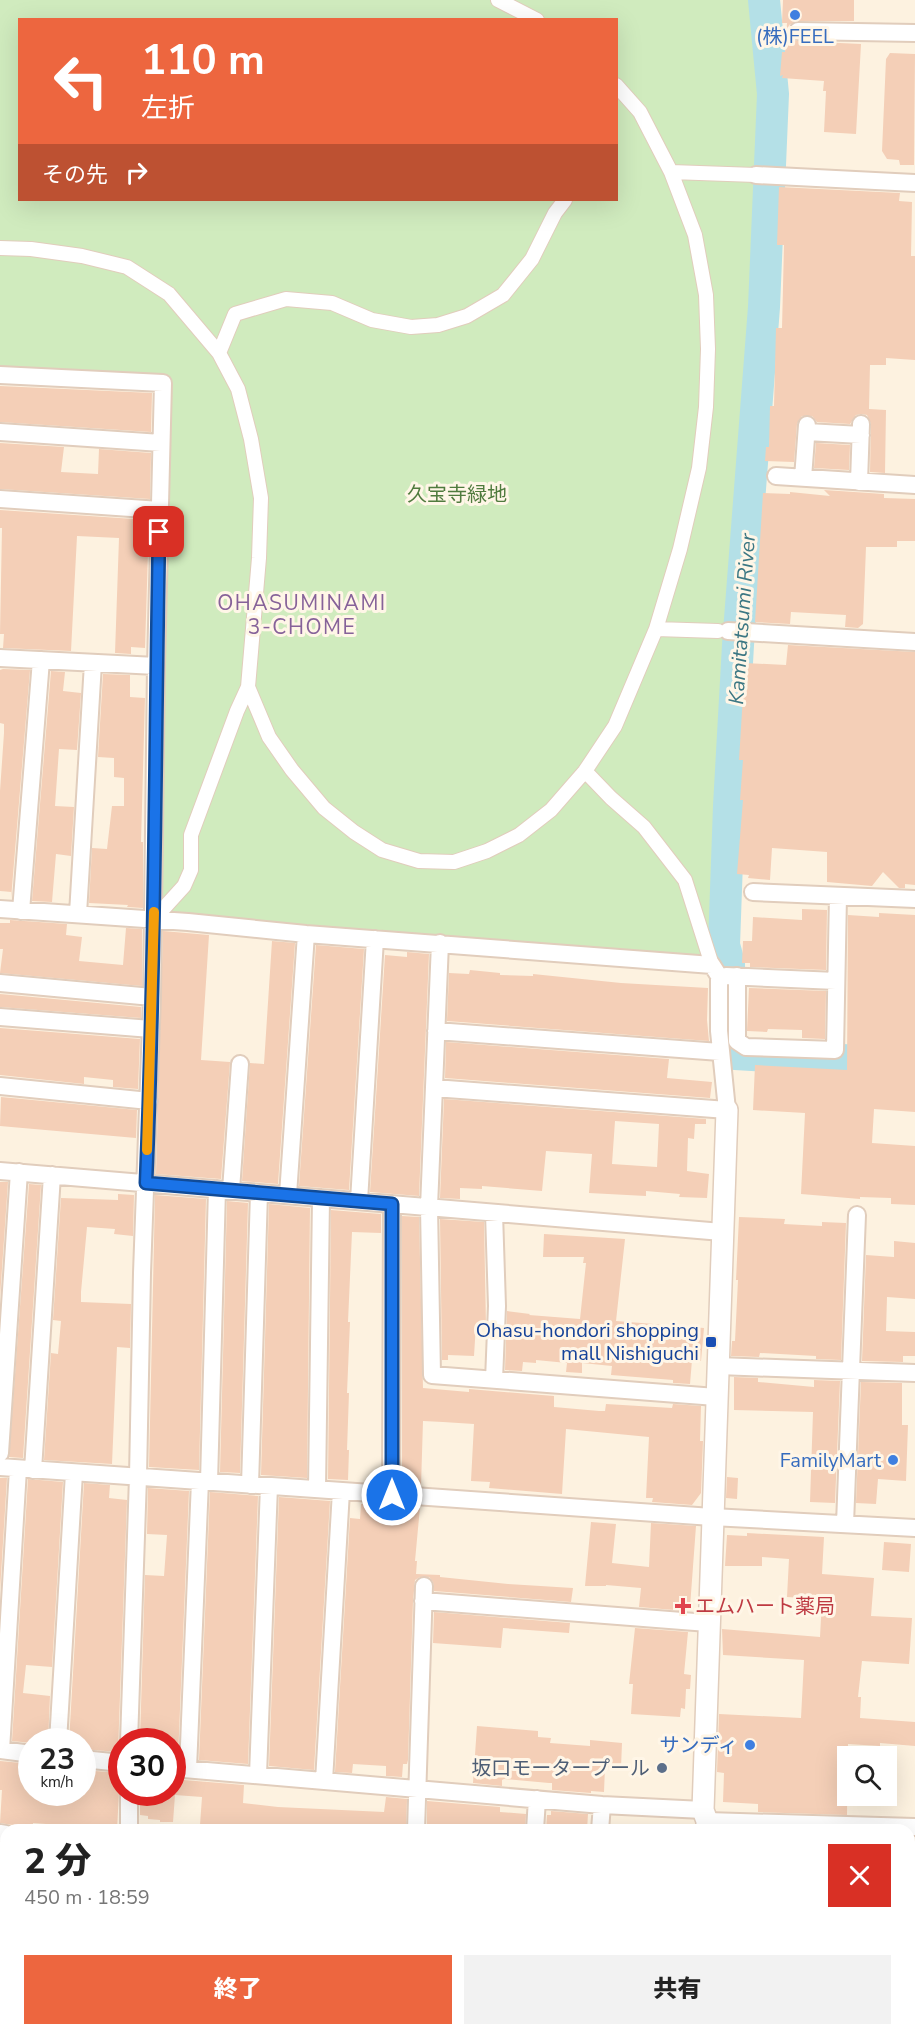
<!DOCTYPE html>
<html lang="ja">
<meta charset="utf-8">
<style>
:root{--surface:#fff;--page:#f2f2f2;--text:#222;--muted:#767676;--accent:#ed663f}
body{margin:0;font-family:"Nunito Sans","Noto Sans JP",sans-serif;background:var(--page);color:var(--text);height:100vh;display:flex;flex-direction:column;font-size:22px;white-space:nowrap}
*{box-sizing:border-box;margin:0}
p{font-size:20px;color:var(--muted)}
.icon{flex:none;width:33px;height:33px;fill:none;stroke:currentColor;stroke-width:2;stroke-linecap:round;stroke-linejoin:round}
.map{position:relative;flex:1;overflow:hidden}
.side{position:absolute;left:0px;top:1824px;width:915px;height:212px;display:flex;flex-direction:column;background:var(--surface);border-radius:18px 18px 0 0;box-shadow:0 6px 24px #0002}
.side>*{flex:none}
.top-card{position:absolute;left:18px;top:18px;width:600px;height:183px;border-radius:0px;box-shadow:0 6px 24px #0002;background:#ed663f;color:#fff;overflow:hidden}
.tools{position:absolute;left:837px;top:1746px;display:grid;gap:12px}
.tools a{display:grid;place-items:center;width:60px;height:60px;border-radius:0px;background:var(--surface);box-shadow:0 6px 24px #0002;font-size:30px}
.speed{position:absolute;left:18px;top:1728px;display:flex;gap:12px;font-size:30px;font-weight:700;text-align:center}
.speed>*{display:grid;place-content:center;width:78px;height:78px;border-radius:50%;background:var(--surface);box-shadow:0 6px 24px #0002;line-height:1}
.speed small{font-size:15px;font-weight:400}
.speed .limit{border:9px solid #d22;background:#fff;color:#111}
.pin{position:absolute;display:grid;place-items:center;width:51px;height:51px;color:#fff;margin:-26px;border-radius:12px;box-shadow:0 3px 9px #0006}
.me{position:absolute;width:66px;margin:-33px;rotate:0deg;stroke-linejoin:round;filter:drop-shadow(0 0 4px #0008)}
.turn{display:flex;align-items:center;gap:21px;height:126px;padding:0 24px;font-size:27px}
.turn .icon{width:78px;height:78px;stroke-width:2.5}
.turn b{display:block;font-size:42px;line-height:51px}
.then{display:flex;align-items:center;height:57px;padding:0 24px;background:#0003;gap:12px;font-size:22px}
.round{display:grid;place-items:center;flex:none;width:63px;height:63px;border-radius:0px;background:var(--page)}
.overview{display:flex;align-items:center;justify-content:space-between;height:102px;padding:0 24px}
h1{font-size:36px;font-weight:800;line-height:45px}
.button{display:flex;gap:12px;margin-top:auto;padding:12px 24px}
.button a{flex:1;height:69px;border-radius:0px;background:var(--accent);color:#fff;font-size:24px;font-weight:800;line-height:69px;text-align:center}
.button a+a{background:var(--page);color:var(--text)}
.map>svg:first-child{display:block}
.green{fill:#d0ebbe;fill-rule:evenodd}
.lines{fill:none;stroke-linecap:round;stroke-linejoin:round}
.river{stroke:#b4e0e7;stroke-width:32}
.building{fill:#f4cfb7;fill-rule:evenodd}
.pedestrian-casing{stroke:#e1cdbc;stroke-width:16}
.minor-casing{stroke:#e1cdbc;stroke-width:20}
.tertiary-casing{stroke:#e1cdbc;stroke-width:24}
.pedestrian{stroke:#fff;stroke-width:14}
.minor{stroke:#fff;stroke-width:16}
.tertiary{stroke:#fff;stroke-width:21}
.route-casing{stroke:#114b97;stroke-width:15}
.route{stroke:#1a73e8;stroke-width:10}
.slow{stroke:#f59e0b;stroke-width:10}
.shop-dot{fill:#3f7fe0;stroke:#fff6e7;stroke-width:2}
.transit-dot{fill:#1a4fb4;stroke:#fff6e7;stroke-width:2}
.health-dot{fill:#e0444e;stroke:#fff6e7;stroke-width:2}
.service-dot{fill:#5c6f8a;stroke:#fff6e7;stroke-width:2}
.labels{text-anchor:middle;stroke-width:6;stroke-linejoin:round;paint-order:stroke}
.shop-label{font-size:20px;fill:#366cbe;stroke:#fff6e7;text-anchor:end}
.park-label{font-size:20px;fill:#507b3e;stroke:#fff6e7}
.transit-label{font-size:20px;fill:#164399;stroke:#fff6e7;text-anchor:end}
.health-label{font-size:20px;fill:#be3a42;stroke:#fff6e7;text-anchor:start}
.service-label{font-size:20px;fill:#4e5e75;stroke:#fff6e7;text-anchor:end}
.neighbourhood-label{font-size:21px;letter-spacing:1.5px;fill:#866299;stroke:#fff6e7}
.water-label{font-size:21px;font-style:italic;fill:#3c7783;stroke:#fff6e7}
</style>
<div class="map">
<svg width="915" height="2035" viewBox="0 0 915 2035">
<rect width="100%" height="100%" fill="#fdf2e0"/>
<path class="green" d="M0 0H758L766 93 756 340 720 957 166 914 160 893 170 378 0 369ZM20 20H616V200H20Z"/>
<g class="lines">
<path class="river" d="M764 0 773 94 764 307 738 645 729 806 724 945 729 963 728 1048 735 1054 915 1064"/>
</g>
<path class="building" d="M783 0H854V21H798L789 25 788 31 789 37 797 41 861 44 856 134 824 132 826 91H823L824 81 782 78 783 75 780 76 782 52H785L787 23H782Z
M890 53 915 54 914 165H900L899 160 887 159 882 151 886 59Z
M779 187 900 193 899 201 912 202 911 256H915V360L886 358V365H870L869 409 886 410 885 473 870 472 871 424 867 415 862 414 856 415 850 424 817 422 812 416H802L797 424 794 462 765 461 766 447H769L770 406H774L776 328H782L784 245H777Z
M0 386 152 393 151 432 0 422Z
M0 443 64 447 61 472 98 474 99 449 151 453 150 499 0 489Z
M816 443 850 445 849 470 814 468Z
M824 490 884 494V498L915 499V541H897V547H866L863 624 858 628 845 627 846 615 791 612 790 624 755 622 763 493 790 494V492L830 496Z
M0 510 149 520 145 648 131 647V654L115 653 119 538 77 536 71 651 3 648 4 634H0L2 528H0Z
M788 645 915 652V885L905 884V888H899L883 872 872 886 827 882V852L772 848 770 880 748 878 749 875 737 874 743 800H740L743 760H739L745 663 786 665Z
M3 669 30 670 11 899 12 892 0 891V791L4 733V724L0 723V670Z
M51 671 65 672 63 691 81 693 77 750 59 749 55 806 74 807 71 856 56 854 52 902 32 901Z
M103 674 130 675V697L145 698 141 842H143V908L127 907 128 905 89 903 92 848 107 849 112 806H124V778L114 777V758L98 757Z
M802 909 827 910 826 970 750 967V963H742L743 941H752L753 917 802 920Z
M879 913 915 915V1112L874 1109 872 1143 915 1146V1205L891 1204V1198L860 1197V1199L801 1194 805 1113 753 1110 755 1065 847 1070 848 915 879 917Z
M10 920 67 924 66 935 82 937 79 961 123 965 126 928 142 929V986L0 973 3 949H0V923H10Z
M163 931 209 935 201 1060 230 1062 221 1179 156 1174Z
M272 941 295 943 278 1184 242 1181 250 1063 264 1064Z
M316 945 364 949 349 1190 299 1186Z
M407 952 429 954 419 1196 370 1192 385 955 407 957Z
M470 970 500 973V975L533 976V974L621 983 708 988 707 1020 709 1041 447 1021 449 973 469 974Z
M749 988 826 991 825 1039 802 1038V1030L768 1029 767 1032 747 1031Z
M0 994 141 1007V1018L0 1007Z
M0 1028 140 1039 138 1089 113 1087V1080L84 1077V1084L0 1075Z
M446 1042 669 1059 667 1078 712 1082 710 1098 445 1078Z
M1 1097 137 1110 136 1138 0 1126Z
M444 1099 706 1119V1124H695L694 1139 688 1138 687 1171 709 1174 707 1198 679 1197 680 1194 646 1191V1196L589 1193 592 1154 546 1151 542 1191 482 1186V1189L460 1188V1199L440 1198ZM615 1121 659 1124 657 1167 612 1164Z
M0 1182H8L0 1297Z
M29 1184 41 1185 23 1458 9 1457Z
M118 1194 134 1195 133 1236 114 1234 115 1229 87 1227 81 1292V1302L131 1304 130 1348 117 1347 112 1464 44 1460 51 1353 58 1354 61 1321 53 1320 61 1198 118 1200Z
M155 1195 206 1199 199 1470 149 1467Z
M227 1201 248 1203 240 1473 220 1472Z
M269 1204 310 1208 307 1478 261 1475Z
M331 1210 381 1214V1233L352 1232 348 1322H350L347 1393H349L347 1450H349L348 1480 328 1479Z
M402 1216 419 1217 423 1388 469 1392V1389L554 1396V1407L599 1411H605L606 1404 672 1408 673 1404 701 1406 700 1441H703L701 1493 692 1505 652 1502 653 1498H646L649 1437 566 1429 562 1494 489 1488 490 1482 471 1481 474 1424 443 1422 423 1421 421 1486 402 1485Z
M739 1217 785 1219 784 1224 822 1226V1222L846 1223 841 1360 816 1359V1356L760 1353 759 1357 731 1356 732 1341H735L738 1280H736Z
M440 1219 484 1222 486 1325 476 1324 474 1356 448 1355V1360H442Z
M544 1234 625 1239 616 1321 704 1328 701 1361 692 1360 690 1384 673 1383V1380L611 1375 612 1366 582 1363V1373L566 1372 567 1363 536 1360V1363L523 1362 522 1371 505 1370 507 1311 530 1314 529 1315 580 1319 586 1263H583L584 1257H543Z
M894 1241 915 1243V1299L887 1297 886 1331 915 1332V1356H903V1362L862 1361 866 1255 894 1257Z
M734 1377 758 1378V1382L814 1387V1380L840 1381 835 1503 810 1502 813 1412 734 1410Z
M861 1382 902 1383V1425H908L906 1481 878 1479 876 1504 856 1503Z
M727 1477 738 1478 737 1499 726 1498Z
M0 1478H7L0 1591Z
M28 1479 63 1482 52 1667 26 1665 23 1693 50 1696 48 1742H32V1743L12 1741Z
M84 1483 110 1485 109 1498 127 1500 118 1752 82 1749V1742H69Z
M148 1488 189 1491 178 1758H172V1742L140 1739 145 1575 164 1576 167 1535 147 1534Z
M210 1492 258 1496 248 1764 199 1760Z
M279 1497 330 1501 314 1770 269 1766Z
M361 1504 420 1507 415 1561H417L416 1574 440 1575V1577L508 1584 573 1588 571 1602 434 1591 433 1582 429 1577H420L415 1580 413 1601 408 1760 407 1764H403L402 1777 386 1776V1766L353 1764 352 1773 335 1772 350 1518 360 1519Z
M591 1522 616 1524 612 1563 649 1567 651 1523 696 1526 690 1607 686 1611 639 1607 641 1588 606 1585V1586H585Z
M747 1533 824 1537 822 1574 874 1578 871 1616 912 1618 909 1664 862 1661 858 1697H861L860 1718 915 1722V1746L880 1743V1746L848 1744 847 1815 758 1812V1804L723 1802 724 1773 717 1772 719 1714 801 1718 804 1660 723 1655 722 1629 820 1637 822 1599 787 1597 789 1559 762 1557V1566H725L727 1535 747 1536Z
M884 1542 911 1544 909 1572 882 1570Z
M434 1612 570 1623 569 1633 503 1628 501 1648 433 1643Z
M635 1628 688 1632 684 1674 691 1675 690 1689H686L685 1709 681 1708 680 1717 631 1714 633 1684H629Z
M477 1726 538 1731V1737L551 1738 550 1743 590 1746V1740L622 1743 621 1768 605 1767 604 1792 591 1791V1793L552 1790V1783H549L504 1779 502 1780V1786L473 1783Z
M0 1761 32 1764V1792H82V1770L120 1773 117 1830H86V1827L33 1823V1828L0 1823 2 1790H0Z
M172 1779 244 1785 243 1803 278 1807 384 1812 386 1797 407 1799 406 1830H337L251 1825H200L202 1797 175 1795 173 1822H160V1820L148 1819V1816L140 1815V1792H172Z
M427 1801 500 1807V1812L526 1814 525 1830H427Z
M551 1811 588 1814 587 1830H546L547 1815H551Z"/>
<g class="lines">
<g class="pedestrian-casing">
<path id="pedestrian" d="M498 0 537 20
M671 172 756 175
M0 248 31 249 82 256 127 267 169 294 219 353 238 389 251 439 261 498 259 558 248 687 269 737 292 770 324 808 354 832 382 850 419 861 454 862 487 851 519 835 551 810 585 771 615 726 656 629 680 549 699 468 706 407 708 349 706 295 695 235 671 172 640 112 616 85
M219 353 235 314 286 299 332 303 372 320 411 327 438 325 467 316 503 295 532 259 555 213 565 200
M656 629 718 631
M585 771 611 798 644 827 685 880 712 965
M154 919 184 886 191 870V835L237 711 248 687"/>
</g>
<g class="minor-casing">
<path id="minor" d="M798 31 915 33
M756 175 915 183
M0 375 163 383 156 666 152 997 142 1273 138 1477 129 1742
M0 432 161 443
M807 432 861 435
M776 476 915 485
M803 478 807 425
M859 482 861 424
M0 499 160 510
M728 631 915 642
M0 658 156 666
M753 892 915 899
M0 909 188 922 306 934 712 965 719 976V1031L727 1110 434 1088
M21 911 41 660
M78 914 93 663
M440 943 429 1207 432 1375 716 1397
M726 976 836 981
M737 976V1041L746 1047 835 1050 838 896
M0 983 152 997
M0 1017 151 1029
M436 1031 720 1052
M0 1086 149 1101
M0 1171 722 1232
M231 1190 240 1064
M288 1195 306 934
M359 1201 375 939
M494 1213 497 1306 494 1380
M718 1366 915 1373
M0 1453 19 1172
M0 1467 712 1517 915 1528
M33 1470 52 1175
M209 1482 217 1189
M250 1485 259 1193
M317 1489 321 1198
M391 1495 392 1204
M845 1524 857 1215
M423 1601 708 1623
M58 1742 74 1473
M0 1750 32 1754
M1 1750 18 1469
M82 1759 122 1763
M172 1768 602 1805 703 1810
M188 1769 200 1481
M258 1775 269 1486
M324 1781 341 1491
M129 1792V1830
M707 1821 915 1827
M416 1830 424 1586
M535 1830 537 1799
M600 1830 602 1805
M0 1833 6 1834
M0 1901H6
M909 1922H915
M909 1987H915
M122 2035V2030
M398 2035V2030
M522 2035V2030
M585 2035V2030"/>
</g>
<g class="tertiary-casing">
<path id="tertiary" d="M707 1830V1821L703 1810 727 1110
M713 2030 714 2035"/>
</g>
<use href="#pedestrian" class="pedestrian"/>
<use href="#minor" class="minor"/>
<use href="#tertiary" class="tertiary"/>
</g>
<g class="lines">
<g class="route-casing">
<path id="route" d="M159 532C155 749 155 966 146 1183L392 1204V1495"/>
</g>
<use href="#route" class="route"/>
<path class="slow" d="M147 1150 154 912"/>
</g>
<g class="shop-dot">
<circle cx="795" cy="15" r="6"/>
<circle cx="893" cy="1460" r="6"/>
<circle cx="750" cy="1745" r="6"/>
</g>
<rect class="transit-dot" x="705" y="1336" width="12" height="12" rx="3"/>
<path class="health-dot" d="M680 1597h6v6h6v6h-6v6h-6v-6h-6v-6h6z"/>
<circle class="service-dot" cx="662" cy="1768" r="6"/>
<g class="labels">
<g class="shop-label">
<text x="795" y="43" text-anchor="middle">(株)FEEL</text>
<text x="881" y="1467">FamilyMart</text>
<text x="738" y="1752">サンディ</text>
</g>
<g class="park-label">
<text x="457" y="501">久宝寺緑地</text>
</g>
<g class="transit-label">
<text x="699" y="1337">Ohasu-hondori shopping<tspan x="699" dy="23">mall Nishiguchi</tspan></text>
</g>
<g class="health-label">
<text x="695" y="1613">エムハート薬局</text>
</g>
<g class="service-label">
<text x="650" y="1775">坂口モータープール</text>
</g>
<g class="neighbourhood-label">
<text x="302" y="610">OHASUMINAMI<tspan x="302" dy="24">3-CHOME</tspan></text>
</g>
<g class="water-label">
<text transform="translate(742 619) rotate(-86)" y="7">Kamitatsumi River</text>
</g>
</g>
</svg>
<div class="tools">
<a><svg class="icon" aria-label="search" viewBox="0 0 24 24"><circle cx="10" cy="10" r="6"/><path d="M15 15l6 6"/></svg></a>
</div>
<div class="speed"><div>23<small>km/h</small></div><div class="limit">30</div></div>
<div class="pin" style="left:159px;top:532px;background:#d93025"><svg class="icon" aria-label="arrive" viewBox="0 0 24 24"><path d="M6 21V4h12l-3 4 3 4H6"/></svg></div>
<svg class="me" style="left:392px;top:1495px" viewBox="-20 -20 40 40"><circle r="17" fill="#1a73e8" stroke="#fff" stroke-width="3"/><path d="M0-11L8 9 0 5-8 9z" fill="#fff"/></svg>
<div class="top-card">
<div class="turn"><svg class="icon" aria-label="left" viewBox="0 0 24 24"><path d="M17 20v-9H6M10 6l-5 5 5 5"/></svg><div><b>110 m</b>左折</div></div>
<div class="then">その先<svg class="icon" aria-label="right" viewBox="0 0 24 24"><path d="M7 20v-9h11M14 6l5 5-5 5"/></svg></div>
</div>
<section class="side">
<div class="overview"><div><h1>2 分</h1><p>450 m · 18:59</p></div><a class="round" style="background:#d93025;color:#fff"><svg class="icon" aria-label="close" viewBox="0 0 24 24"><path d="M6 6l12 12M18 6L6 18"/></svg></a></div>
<div class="button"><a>終了</a><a>共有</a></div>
</section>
</div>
